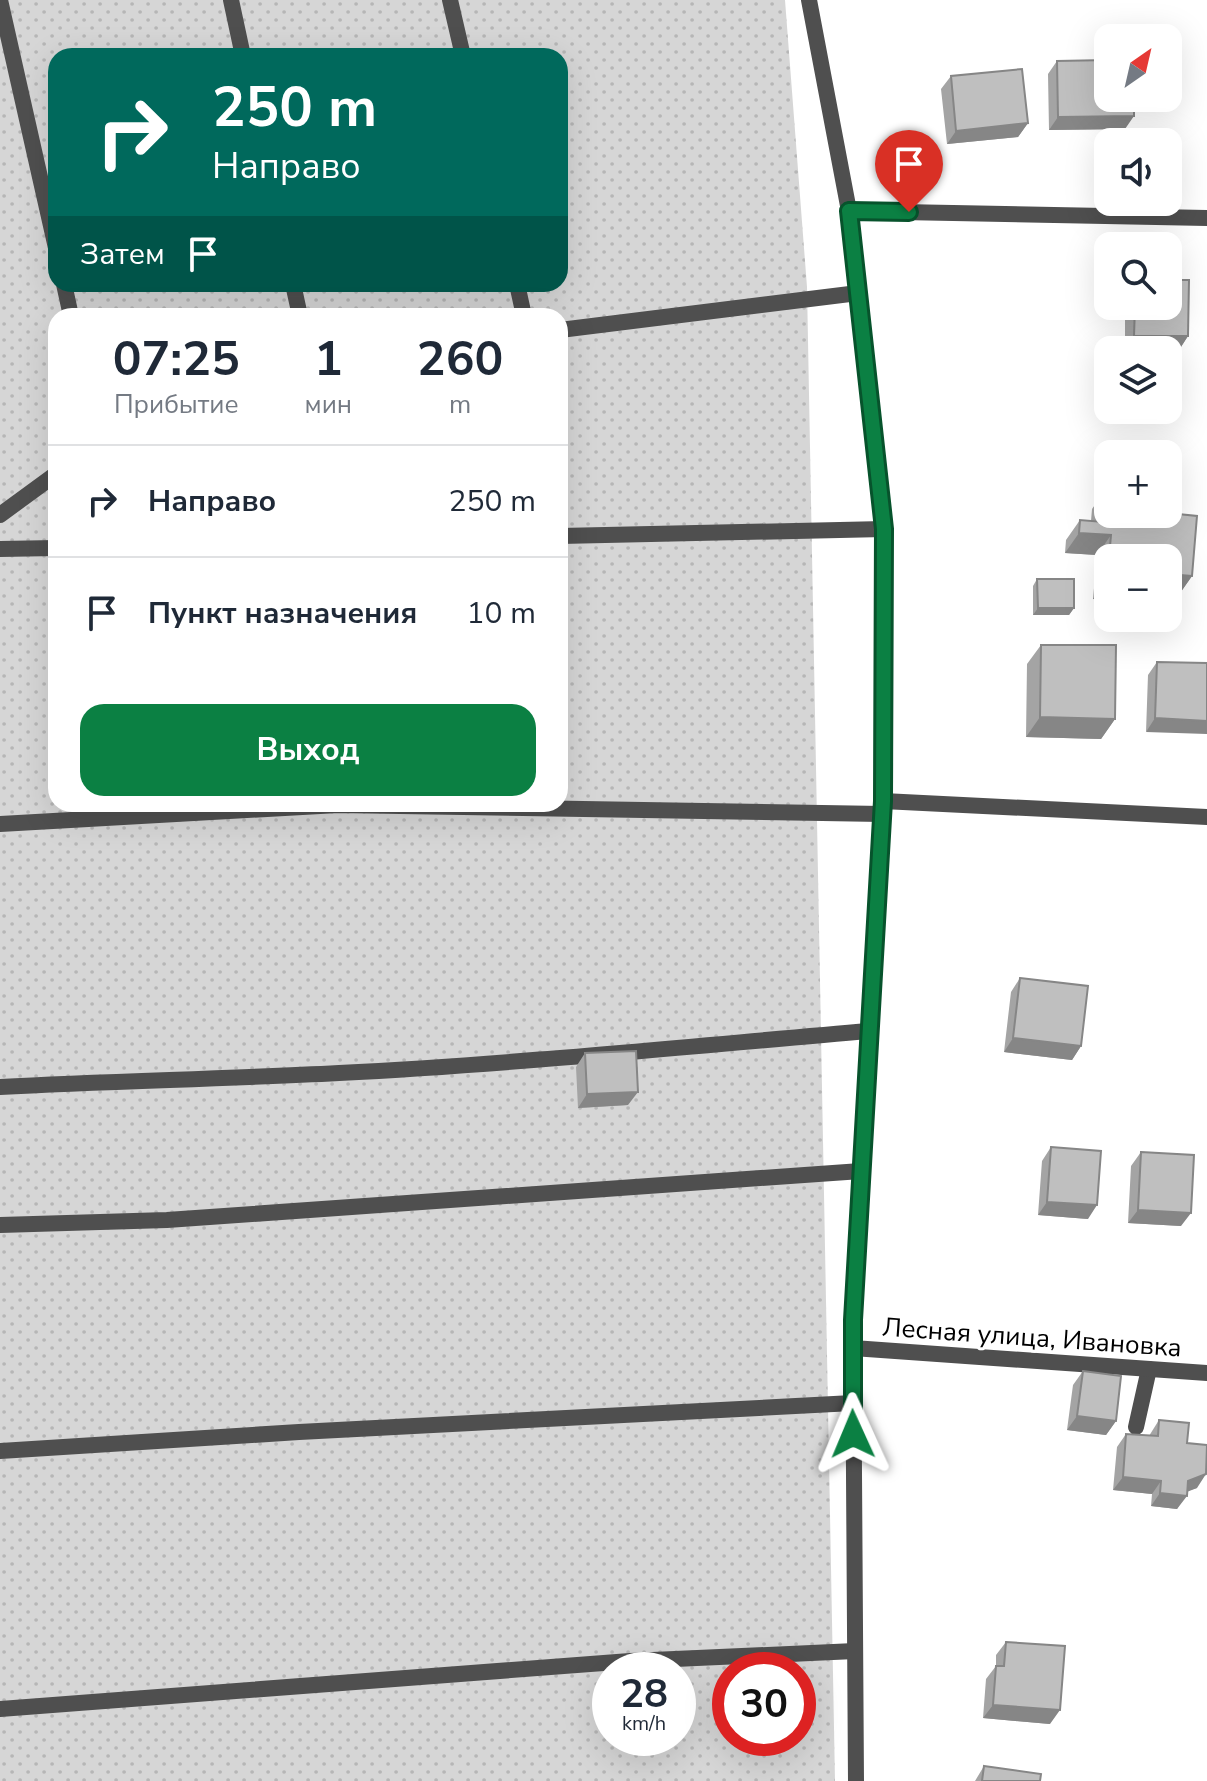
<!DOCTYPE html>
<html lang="ru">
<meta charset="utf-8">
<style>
:root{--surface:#fff;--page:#f6f6f7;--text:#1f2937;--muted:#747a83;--line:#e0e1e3;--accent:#0b8043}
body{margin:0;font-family:"Nunito Sans",sans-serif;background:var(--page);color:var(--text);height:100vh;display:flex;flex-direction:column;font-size:30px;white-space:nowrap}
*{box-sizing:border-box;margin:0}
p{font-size:26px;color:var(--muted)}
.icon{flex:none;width:44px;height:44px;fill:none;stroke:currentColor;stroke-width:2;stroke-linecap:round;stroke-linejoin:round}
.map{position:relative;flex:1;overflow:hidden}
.drawer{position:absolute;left:48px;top:308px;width:520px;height:504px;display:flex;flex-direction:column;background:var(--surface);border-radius:24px;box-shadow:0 8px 32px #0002}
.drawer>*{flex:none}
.banner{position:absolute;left:48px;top:48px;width:520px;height:244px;border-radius:24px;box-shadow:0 8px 32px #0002;background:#00695c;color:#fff;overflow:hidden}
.needle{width:52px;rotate:34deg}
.tools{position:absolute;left:1094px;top:24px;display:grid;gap:16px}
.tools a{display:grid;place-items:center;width:88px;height:88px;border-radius:16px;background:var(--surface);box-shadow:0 8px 32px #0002;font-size:40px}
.speed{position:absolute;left:592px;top:1652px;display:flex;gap:16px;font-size:40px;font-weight:700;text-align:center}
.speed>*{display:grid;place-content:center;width:104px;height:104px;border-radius:50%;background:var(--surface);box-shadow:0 8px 32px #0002;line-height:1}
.speed small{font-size:20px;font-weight:400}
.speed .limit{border:12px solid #d22;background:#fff;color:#111}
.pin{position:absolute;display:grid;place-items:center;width:68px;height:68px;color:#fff;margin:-82px -34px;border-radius:50% 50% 50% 0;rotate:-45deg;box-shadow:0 0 8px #0007}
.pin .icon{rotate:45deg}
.me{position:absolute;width:88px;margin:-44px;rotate:359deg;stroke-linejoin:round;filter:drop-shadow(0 0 6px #0008)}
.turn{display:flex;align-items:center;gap:28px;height:168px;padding:0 32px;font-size:36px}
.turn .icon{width:104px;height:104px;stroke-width:2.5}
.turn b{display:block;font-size:56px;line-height:68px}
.then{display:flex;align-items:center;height:76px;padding:0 32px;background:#0003;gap:16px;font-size:30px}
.eta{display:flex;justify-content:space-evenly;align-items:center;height:136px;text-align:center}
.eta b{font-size:48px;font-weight:700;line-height:56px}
.cta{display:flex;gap:16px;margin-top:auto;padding:16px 32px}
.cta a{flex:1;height:92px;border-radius:24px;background:var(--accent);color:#fff;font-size:32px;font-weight:700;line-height:92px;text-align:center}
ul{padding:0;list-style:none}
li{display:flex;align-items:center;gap:24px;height:112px;padding:0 32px;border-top:2px solid var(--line)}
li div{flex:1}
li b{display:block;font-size:30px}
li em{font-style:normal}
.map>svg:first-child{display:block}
.green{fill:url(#green-dots);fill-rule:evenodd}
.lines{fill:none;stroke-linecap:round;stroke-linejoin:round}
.lane{stroke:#4f4f4f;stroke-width:16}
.street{stroke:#4f4f4f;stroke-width:16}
.wall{fill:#a4a4a4}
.shaded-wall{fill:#868686}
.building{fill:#bfbfbf;stroke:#868686;stroke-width:2}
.route-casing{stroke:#07532c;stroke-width:20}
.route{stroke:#0b8043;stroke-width:14}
.labels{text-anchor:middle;stroke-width:6;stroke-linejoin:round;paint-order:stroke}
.street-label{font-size:26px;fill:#000;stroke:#fff}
</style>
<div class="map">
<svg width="1207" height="1781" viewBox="0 0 1207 1781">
<defs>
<pattern id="green-dots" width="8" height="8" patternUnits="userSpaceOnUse" patternTransform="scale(2)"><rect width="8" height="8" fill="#d6d6d6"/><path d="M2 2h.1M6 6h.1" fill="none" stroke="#b6b6b6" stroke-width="1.8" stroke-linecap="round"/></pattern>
</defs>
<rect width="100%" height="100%" fill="#fff"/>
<path class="green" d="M0 0H785L807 287 835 1781H0ZM56 56H560V284H56ZM56 316H560V804H56ZM610 1670H678V1738H610ZM730 1670H798V1738H730Z"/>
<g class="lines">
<path class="lane" d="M0 0 56 248
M231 0 243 56
M450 0 463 56
M64 284 71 316
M293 284 300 316
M517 284 524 316
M560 330 858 293
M0 515 56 474
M560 536 884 529
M0 549 56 548
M0 824 338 805 882 814
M0 1087C113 1081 226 1079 339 1073 516 1064 693 1046 869 1031
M0 1225 167 1220 861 1171
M1136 1427 1149 1369
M0 1451 299 1432 853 1403
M0 1709 630 1661 855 1651"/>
<path class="street" d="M809 0 849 211 884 529 883 801 853 1320 856 1781
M849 211 1207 218
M883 801 1207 817
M853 1348 1207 1373"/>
</g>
<path class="wall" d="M1057 61 1125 129 1049 130 1048 74Z
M951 76 1028 123 1018 137 947 144 941 89Z
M1125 306H1168L1188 336 1179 350 1125 349Z
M1106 489 1192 576 1178 596 1168 558H1108V600L1093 599 1097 555 1065 553 1066 540 1080 520 1091 521 1092 509Z
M1037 579 1074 608 1069 615H1033V586Z
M1041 645 1115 719 1101 739 1026 737 1027 664Z
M1157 662 1207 663 1146 732 1148 675Z
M1020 978 1081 1046 1072 1060 1004 1052 1011 992Z
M585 1053 628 1105 578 1108 576 1067Z
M1051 1147 1088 1219 1038 1215 1042 1161Z
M1141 1152 1181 1226 1128 1223 1131 1166Z
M1083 1371 1116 1421 1106 1435 1067 1430 1073 1385Z
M1159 1420 1187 1443 1197 1488 1187 1491 1177 1509 1151 1506 1152 1494 1113 1490 1117 1447 1126 1434 1149 1436Z
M1006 1642 1050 1724 983 1718 986 1679 996 1666V1655Z
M984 1766 1040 1781H975Z"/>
<path class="shaded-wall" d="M1134 116 1125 129 1049 130 1058 117Z
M1028 123 1018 137 947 144 956 131Z
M1134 336H1188L1179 350 1125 349Z
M1079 533 1111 535 1097 555 1065 553Z
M1168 574 1192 576 1178 596 1168 595Z
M1107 579H1108V600L1093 599Z
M1038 608H1074L1069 615H1033Z
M1040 717 1115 719 1101 739 1026 737Z
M1155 718 1207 721V734L1146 732Z
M1013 1038 1081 1046 1072 1060 1004 1052Z
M638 1092 628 1105 578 1108 587 1094Z
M1047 1202 1097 1205 1088 1219 1038 1215Z
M1138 1210 1191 1213 1181 1226 1128 1223Z
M1077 1416 1116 1421 1106 1435 1067 1430Z
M1206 1474 1197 1488 1179 1495 1188 1481Z
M1123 1477 1161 1481 1152 1494 1113 1490Z
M1160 1493 1187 1496 1177 1509 1151 1506Z
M993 1705 1060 1710 1050 1724 983 1718Z"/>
<path class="building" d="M1108 60V98H1134V116L1058 117 1057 61Z
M1022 69 1028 123 956 131 951 76Z
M1168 280H1189L1188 336H1134L1135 306H1168Z
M1106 489H1108V514L1168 513 1197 516 1192 576 1168 574V558H1109L1111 535 1079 533 1080 520 1103 522Z
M1037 579H1074V608H1038Z
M1041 645H1116L1115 719 1040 717Z
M1157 662 1207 663V721L1155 718Z
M1020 978 1088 986 1081 1046 1013 1038Z
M636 1051 638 1092 587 1094 585 1053Z
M1051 1147 1101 1151 1097 1205 1047 1202Z
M1141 1152 1194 1155 1191 1213 1138 1210Z
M1083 1371 1121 1376 1116 1421 1077 1416Z
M1159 1420 1189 1423 1187 1443 1207 1445 1206 1474 1188 1481 1187 1496 1160 1493 1161 1481 1123 1477 1126 1434 1158 1436Z
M1006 1642 1065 1646 1060 1710 993 1705 996 1666H1004Z
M984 1766 1041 1774 1040 1781H982Z"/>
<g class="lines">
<g class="route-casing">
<path id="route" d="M853 1434V1320L883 801 884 529 849 211 909 212"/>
</g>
<use href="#route" class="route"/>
</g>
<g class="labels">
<g class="street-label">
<text transform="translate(1032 1337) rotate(4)" y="9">Лесная улица, Ивановка</text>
</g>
</g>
</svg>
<div class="tools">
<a><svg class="needle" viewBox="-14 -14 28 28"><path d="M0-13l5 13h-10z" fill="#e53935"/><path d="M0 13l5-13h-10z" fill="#747a83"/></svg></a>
<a><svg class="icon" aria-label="sound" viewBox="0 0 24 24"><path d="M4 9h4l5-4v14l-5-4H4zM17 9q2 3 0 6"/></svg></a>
<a><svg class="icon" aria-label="search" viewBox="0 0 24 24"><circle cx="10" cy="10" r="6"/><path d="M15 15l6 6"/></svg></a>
<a><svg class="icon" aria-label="layers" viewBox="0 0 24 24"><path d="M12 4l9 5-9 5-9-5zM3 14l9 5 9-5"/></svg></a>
<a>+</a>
<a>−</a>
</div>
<div class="speed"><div>28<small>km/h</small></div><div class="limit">30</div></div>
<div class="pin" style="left:909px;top:212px;background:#d93025"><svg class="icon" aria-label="arrive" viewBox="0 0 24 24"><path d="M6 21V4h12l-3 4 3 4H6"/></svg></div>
<svg class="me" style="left:853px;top:1434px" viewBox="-20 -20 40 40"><path d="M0-17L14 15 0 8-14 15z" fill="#0b8043" stroke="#fff" stroke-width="4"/></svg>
<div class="banner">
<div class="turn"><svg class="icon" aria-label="right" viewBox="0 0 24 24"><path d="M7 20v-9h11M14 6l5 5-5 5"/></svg><div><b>250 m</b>Направо</div></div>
<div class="then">Затем<svg class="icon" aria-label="arrive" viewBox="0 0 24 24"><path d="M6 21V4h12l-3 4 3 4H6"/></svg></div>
</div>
<section class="drawer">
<div class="eta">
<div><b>07:25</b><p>Прибытие</p></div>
<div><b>1</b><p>мин</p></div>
<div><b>260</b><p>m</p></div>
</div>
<ul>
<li><svg class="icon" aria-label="right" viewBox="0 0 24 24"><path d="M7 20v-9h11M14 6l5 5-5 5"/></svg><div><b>Направо</b></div><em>250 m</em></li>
<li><svg class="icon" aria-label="arrive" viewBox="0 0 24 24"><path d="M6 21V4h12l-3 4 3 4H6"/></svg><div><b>Пункт назначения</b></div><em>10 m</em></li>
</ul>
<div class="cta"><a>Выход</a></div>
</section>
</div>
